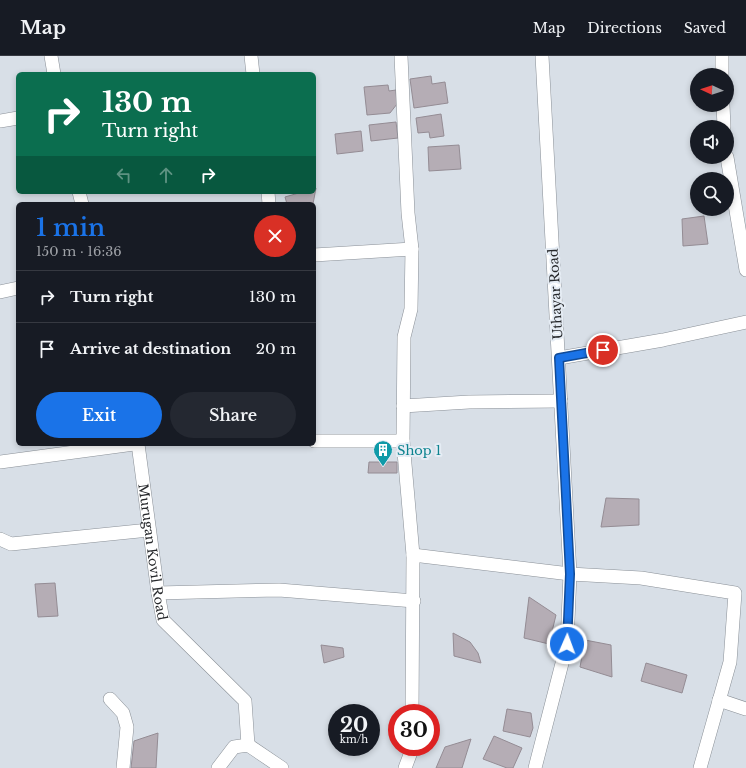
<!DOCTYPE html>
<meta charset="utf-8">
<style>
:root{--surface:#171b24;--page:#242831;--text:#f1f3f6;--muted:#9ea1a6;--line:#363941;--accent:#1a73e8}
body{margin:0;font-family:"Libre Baskerville",serif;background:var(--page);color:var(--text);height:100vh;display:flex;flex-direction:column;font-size:15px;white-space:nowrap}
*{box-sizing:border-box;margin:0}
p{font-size:13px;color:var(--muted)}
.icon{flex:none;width:22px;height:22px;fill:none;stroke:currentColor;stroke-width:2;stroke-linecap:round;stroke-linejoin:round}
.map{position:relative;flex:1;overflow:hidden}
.side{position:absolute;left:16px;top:146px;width:300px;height:244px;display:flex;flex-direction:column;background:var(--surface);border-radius:6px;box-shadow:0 2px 6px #0003}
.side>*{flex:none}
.guide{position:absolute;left:16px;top:16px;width:300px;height:122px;border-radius:6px;box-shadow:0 2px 6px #0003;background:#0b6e4f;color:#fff;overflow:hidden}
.needle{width:26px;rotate:273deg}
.tools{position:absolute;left:690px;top:12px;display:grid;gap:8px}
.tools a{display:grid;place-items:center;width:44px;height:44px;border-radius:50%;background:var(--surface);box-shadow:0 2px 6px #0003;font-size:20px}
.speed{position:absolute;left:328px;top:648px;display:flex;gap:8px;font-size:20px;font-weight:700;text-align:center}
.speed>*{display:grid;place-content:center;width:52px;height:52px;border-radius:50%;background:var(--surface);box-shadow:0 2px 6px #0003;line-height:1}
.speed small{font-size:10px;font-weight:400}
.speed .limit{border:6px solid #d22;background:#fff;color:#111}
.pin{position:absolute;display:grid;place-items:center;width:34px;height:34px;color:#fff;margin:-17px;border:2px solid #fff;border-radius:50%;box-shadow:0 1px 4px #0007}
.me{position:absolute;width:44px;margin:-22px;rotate:2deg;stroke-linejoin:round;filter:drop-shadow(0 0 3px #0008)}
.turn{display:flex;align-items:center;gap:14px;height:84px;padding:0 20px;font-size:18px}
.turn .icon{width:52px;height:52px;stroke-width:2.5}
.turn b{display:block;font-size:28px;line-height:34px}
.lanes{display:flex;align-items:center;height:38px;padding:0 20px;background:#0003;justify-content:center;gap:20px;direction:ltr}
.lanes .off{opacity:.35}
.round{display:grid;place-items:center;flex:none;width:42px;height:42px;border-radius:21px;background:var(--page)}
.summary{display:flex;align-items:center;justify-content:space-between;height:68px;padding:0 20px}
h1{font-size:24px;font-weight:600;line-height:30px;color:var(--accent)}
.action{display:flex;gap:8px;margin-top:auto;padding:8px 20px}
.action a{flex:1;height:46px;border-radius:24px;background:var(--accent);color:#fff;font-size:16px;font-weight:600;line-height:46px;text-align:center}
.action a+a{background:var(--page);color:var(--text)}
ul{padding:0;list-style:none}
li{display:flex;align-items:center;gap:12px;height:52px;padding:0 20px;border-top:1px solid var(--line)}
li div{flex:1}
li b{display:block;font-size:15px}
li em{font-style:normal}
header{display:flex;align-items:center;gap:24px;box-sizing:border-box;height:56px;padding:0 20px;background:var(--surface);border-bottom:1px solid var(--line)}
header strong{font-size:19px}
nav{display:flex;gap:22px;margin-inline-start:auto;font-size:14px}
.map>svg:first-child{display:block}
.building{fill:#b5adb5;stroke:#948c94}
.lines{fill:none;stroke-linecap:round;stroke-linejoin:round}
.minor-casing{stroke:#8a9097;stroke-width:14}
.minor{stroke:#fff;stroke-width:13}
.route-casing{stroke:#114b97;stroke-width:10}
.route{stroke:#1a73e8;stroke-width:7}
.labels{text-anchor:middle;stroke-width:4;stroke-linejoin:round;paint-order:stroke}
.street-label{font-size:13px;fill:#27292c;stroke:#e5ecf4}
.culture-label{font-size:13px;fill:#0d838f;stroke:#e5ecf4;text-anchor:start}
</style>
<header>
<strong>Map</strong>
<nav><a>Map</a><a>Directions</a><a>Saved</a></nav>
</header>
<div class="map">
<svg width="746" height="712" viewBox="0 0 746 712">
<rect width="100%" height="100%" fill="#d8dfe7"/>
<path class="building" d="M431 20 432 28 445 26 448 47 414 52 410 23Z
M388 29 389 35 396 34 397 48 390 57 367 59 364 31Z
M441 58 444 80 430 82 429 76 418 77 416 62Z
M396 66 398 82 371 85 369 69Z
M361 75 363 95 337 98 335 78Z
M459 89 461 113 429 115 428 91Z
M316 132 313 148H287L285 141 302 136H314V133Z
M704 160 708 188 683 190 682 163Z
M369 406H397V417H368Z
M606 442 639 443V469L601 471Z
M55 527 58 560 38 561 35 528Z
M529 541 556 559 549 588 524 582Z
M453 577 470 586 478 597 481 607 454 600Z
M585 584 611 589 612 621 580 611Z
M321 589 343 592 344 601 324 607Z
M646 607 687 619 682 637 641 625Z
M507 653 531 657 533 672 530 681 503 675Z
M158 677 156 712H131L134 685Z
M494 680 522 692 513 712H507L483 703Z
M471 683 462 712H436L445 691Z"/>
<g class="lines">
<g class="minor-casing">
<g id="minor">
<path d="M51 0 54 18"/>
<path d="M251 0 253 18"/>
<path d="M401 0 408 157 412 193 411 253 404 281 403 385"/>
<path d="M722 0V19"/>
<path d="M723 49 724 71"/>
<path d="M0 65 18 62"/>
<path d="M727 101 746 214"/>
<path d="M79 136 82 148"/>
<path d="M268 136 269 148"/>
<path d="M314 199 412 193"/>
<path d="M0 236 18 232"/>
<path d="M559 302 663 284 746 266"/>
<path d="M403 350 469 346 561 345"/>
<path d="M314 385H403L413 499 412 657"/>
<path id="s1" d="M138 388 158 537 163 564 245 645 248 689"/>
<path d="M0 406 134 388"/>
<path d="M0 483 11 488 149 474"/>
<path d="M413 499 570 518 641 522 735 537 730 606 700 712"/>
<path d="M158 537 279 534 414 545"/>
<path d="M110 643 123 657 127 671 123 712"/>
<path d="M719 644 746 653"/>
<path d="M218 712 234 691 248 689 282 712"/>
<path d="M405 712 411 696V691"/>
<path d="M535 712 567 588 570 518 542 0"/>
</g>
</g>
<use href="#minor" class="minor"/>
</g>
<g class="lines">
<g class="route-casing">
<path id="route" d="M567 588 570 518 559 302 603 294"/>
</g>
<use href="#route" class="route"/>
</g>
<defs>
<g id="building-pin" transform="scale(1)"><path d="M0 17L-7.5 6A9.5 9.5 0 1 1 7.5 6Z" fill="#0f9aa8" stroke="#e5ecf4"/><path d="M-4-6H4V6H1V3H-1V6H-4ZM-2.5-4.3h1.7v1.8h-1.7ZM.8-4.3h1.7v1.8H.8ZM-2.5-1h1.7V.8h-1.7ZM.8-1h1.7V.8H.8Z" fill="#fff"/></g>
</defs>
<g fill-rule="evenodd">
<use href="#building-pin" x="383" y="394"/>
</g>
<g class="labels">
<g class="street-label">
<text transform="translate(555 238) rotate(-93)" y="5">Uthayar Road</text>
<text dy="5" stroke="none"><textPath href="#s1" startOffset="109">Murugan Kovil Road</textPath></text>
</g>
<g class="culture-label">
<text x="397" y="399">Shop 1</text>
</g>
</g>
</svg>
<div class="tools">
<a><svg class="needle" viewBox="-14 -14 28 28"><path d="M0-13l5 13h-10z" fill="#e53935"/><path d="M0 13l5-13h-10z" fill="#9ea1a6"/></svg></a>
<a><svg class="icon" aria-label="sound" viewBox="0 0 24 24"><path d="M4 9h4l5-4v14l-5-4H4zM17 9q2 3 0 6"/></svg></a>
<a><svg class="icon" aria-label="search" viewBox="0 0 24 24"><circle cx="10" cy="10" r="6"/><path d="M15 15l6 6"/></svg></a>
</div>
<div class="speed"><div>20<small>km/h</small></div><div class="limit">30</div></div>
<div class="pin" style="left:603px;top:294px;background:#d93025"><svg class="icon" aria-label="arrive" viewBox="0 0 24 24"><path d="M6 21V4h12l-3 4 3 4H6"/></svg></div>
<svg class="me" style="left:567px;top:588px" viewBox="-20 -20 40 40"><circle r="17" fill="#1a73e8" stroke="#fff" stroke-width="3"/><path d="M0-11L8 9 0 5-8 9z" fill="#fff"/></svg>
<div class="guide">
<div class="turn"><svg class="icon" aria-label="right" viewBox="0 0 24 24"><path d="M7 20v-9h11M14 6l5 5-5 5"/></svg><div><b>130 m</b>Turn right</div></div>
<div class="lanes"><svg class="icon off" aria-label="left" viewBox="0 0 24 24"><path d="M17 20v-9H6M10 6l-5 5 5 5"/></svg><svg class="icon off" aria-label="ahead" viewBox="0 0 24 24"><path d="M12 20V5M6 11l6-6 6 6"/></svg><svg class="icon" aria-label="right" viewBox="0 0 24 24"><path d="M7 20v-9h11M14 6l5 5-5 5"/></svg></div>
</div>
<section class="side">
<div class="summary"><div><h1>1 min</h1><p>150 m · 16:36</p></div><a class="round" style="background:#d93025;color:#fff"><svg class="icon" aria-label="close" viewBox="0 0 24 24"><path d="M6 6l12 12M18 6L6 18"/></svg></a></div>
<ul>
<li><svg class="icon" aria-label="right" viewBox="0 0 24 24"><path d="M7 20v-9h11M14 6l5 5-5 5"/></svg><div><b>Turn right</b></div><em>130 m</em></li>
<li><svg class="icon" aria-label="arrive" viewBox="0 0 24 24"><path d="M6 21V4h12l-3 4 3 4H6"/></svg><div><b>Arrive at destination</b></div><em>20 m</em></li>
</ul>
<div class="action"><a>Exit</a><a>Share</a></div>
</section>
</div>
